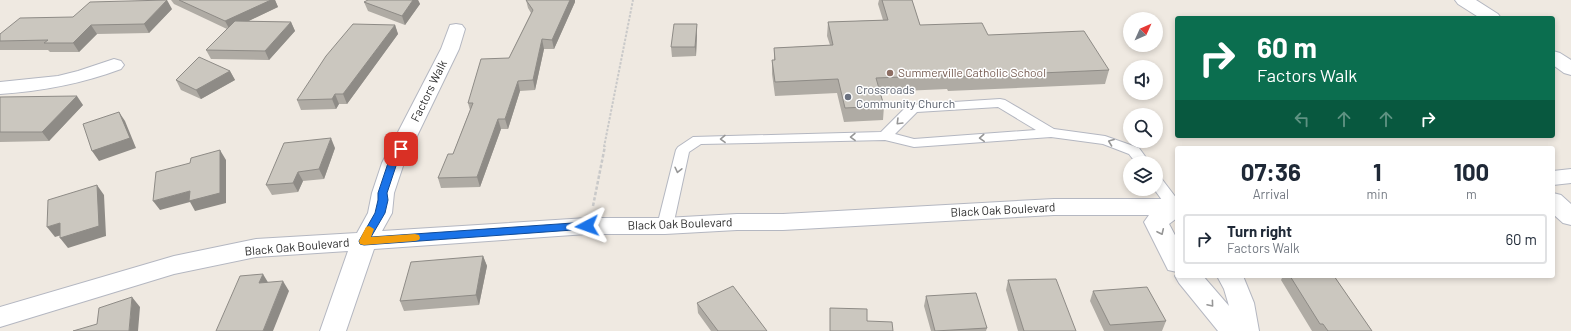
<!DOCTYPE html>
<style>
:root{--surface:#fff;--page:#f6f6f7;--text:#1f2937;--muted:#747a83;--line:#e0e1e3}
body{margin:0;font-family:Barlow,sans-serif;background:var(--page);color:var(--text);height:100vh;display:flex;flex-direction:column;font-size:15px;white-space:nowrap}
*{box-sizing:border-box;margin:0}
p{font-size:13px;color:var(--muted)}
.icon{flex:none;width:22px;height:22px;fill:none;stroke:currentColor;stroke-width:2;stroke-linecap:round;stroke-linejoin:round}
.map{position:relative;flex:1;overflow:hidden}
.details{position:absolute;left:1175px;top:146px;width:380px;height:132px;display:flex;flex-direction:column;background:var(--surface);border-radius:4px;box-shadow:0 2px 6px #0003}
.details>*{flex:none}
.guide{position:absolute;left:1175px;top:16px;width:380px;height:122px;border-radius:4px;box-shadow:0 2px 6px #0003;background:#0b6e4f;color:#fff;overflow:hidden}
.needle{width:26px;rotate:45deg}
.fabs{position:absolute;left:1123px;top:12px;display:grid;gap:8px}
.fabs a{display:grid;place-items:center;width:40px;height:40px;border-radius:50%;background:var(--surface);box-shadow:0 2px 6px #0003;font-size:20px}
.pin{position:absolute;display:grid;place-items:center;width:34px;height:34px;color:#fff;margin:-17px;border-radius:8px;box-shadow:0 2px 6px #0006}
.me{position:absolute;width:44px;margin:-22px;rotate:266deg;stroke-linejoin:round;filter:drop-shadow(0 0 3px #0008)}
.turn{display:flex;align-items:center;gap:14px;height:84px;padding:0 16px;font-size:18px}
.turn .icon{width:52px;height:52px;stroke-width:2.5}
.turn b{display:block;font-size:28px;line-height:34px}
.lanes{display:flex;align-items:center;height:38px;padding:0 16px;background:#0003;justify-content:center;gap:20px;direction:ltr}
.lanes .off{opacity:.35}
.eta{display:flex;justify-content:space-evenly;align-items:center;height:68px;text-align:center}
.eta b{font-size:24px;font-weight:700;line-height:28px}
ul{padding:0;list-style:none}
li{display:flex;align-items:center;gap:12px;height:50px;margin:0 8px 6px;padding:0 8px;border:2px solid var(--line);border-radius:4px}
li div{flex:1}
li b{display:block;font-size:15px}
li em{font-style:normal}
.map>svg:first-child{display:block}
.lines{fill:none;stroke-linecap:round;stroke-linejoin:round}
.lane-casing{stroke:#b4b7c1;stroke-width:2}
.street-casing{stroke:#b4b7c1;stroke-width:2}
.secondary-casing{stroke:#b4b7c1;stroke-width:2}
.path-far1{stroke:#c9c9c9;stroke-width:2;stroke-dasharray:2.5 1.5;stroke-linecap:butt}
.path{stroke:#c9c9c9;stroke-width:2.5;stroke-dasharray:3.5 2;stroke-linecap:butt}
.lane{fill:#fff;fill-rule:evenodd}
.street{fill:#fff;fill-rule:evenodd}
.secondary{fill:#fff;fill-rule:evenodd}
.wall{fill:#afaba4}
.shaded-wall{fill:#8e8b86}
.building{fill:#cbc7bf;stroke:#8e8b86}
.oneway{stroke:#969696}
.route{fill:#1a73e8;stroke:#114b97}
.slow{fill:#f59e0b}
.education-dot{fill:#8d6e63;stroke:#fff;stroke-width:1.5}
.worship-dot{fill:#6b7280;stroke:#fff;stroke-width:1.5}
.labels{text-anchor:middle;stroke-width:3;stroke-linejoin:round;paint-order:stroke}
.education-label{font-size:12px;fill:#785e54;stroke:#fff;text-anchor:start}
.worship-label{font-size:12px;fill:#5b616d;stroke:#fff;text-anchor:start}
.street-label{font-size:12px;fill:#2e2e2e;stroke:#fff}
</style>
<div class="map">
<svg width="1571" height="331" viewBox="0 0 1571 331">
<rect width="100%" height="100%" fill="#efe9e1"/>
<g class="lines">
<g class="lane-casing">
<path id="lane" d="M1000 99 1005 100 1054 129 1105 136 1139 148 1150 163H1136L1129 154 1103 144 1051 137 914 147 885 140 701 144 689 152 673 226 670 230 665 231 660 230 657 226 676 150 678 147 693 137 881 132 908 105ZM998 107 1036 130 914 139 895 134 917 112Z
M1156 176 1161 178 1177 199V212L1170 211 1154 189H1156Z"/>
</g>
<g class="street-casing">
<path id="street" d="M456 24 462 25 465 29 459 49 404 163 394 193 392 213 382 231 587 218H665L737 214H783L1054 199H1177V218L1169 224 1177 239V272L1168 270 1144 222 1149 215H1054L783 230H737L665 234H587L374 249 346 331H320L348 251 256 257 174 274 0 327V307L174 256 256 239 357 233 368 213 372 193 382 163 441 49 450 25Z
M114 59 121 61 124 65 121 69C81 84 42 91 0 94V82L58 76 78 71Z
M1571 169V183L1553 185V171Z
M1553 193 1561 195 1571 204V225L1563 223 1553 214Z
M1177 273V276H1203L1229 306 1224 289 1217 276H1243L1254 303 1259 331H1218L1179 283 1175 276Z"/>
</g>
<g class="secondary-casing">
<path id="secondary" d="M1455 0H1476L1498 14 1501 18H1480L1458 4Z
M1553 51 1560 53 1571 60V75L1564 73 1553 65Z"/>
</g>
<path class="path-far1" d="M604 147 633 0"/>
<path class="path" d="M593 206 605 146"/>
<use href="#lane" class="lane"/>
<use href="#street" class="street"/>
<use href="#secondary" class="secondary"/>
</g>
<path class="wall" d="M171 0H275L278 7 248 21 291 22 295 31 269 60 211 59 206 50 227 29 174 4Z
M368 0H418L420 4 405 25 368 11 364 2Z
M526 0H575V2L554 49H544L535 90 520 91 508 129H501L480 187 441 188 438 178 453 154 470 110 468 103 509 58 531 13 528 8Z
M879 0H912L920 25 988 35 1109 70 1105 84 948 91 947 89 880 92 884 106 883 120 844 122 837 93 775 96 772 74V60H774V48L830 45 827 36 828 22 883 20 878 4Z
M172 9 149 33 97 34 79 52H50L48 50H0V34L73 17Z
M697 24V33L696 56 672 57 671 47Z
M395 25 398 34 347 104H339L336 109 301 110 297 100Z
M230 71 235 80 201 99 181 90 176 80Z
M0 97 83 105 49 141 0 142Z
M335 148 324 179 303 181 298 192 272 195 266 185Z
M483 256 487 266 479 305 404 311 400 301Z
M1283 276H1334L1372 331H1312L1281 280Z
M1008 280 1076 331H1018L1006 290Z
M1093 291 1166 321 1162 331H1104L1090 301Z
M926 296 987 328 986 331H931L924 306Z
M697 303 767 331H711L698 313Z
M830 308 867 321 893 331H830Z"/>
<path class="shaded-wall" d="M167 0 172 9 149 33 144 24Z
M266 0H275L278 7 230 30 225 21Z
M413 0H418L420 4 405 25 402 16Z
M570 0H575V2L554 49 552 40Z
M291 22 295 31 269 60 265 51Z
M697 24V33L696 56 695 47Z
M91 25 97 34 79 52 73 43Z
M395 25 398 34 347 104 343 94Z
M542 39 544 49 535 90 533 80Z
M230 71 235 80 201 99 196 90Z
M518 81 520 91 508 129 505 119Z
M335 94 339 104 336 109 332 99Z
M77 96 83 105 49 141 42 132Z
M119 112 125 121 136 148 99 161 92 151Z
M498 119 501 129 480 187 477 177Z
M331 138 335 148 324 179 319 169Z
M220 150 226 160V203L195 211 190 202 160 210 153 201 190 191Z
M298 172 303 181 298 192 293 183Z
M97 185 104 195 106 236 68 248 60 238Z
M60 223 68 233 55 237 47 227Z
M483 256 487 266 479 305 476 295Z
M263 274 269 284 259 283Z
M283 281 289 291 273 331H263Z
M132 297 140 307 138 331H129Z"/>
<path class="building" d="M167 0 144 24 91 25 73 43H44L48 40 0 41V34L20 18 73 17 90 2Z
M179 0H271L225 21Z
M368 0H413L402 16 364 2Z
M526 0H570L552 40 542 39 533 80 518 81 505 119H498L477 177 438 178 448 154H453L473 103H468L481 59 509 58 533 10Z
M882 0H912L920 25 982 23 988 35 1084 31 1109 70 950 77 949 75 876 78 884 106 845 108 838 79 775 82 772 60H775L774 48 833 45 828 22 888 20Z
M235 21 291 22 265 51 206 50Z
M353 24 395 25 343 94H335L332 99 297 100 326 56Z
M674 24H697L695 47H671Z
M199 57 230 71 196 90 176 80Z
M77 96 42 132H0V97Z
M119 112 130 138 92 151 83 124Z
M331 138 319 169 298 172 293 183 266 185 284 143Z
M220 150V193L189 201 190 191 153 201 156 172 190 163 191 158Z
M97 185 99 226 60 238V223L47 227 48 200Z
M483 256 476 295 400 301 411 262Z
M263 274 259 283 283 281 263 331H216L240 276Z
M1290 276H1334L1372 331H1328L1323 324H1320Z
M1056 279 1076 331H1024L1008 280Z
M733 286 767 331H718L697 303Z
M1147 287 1166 321 1110 325 1093 291Z
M976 293 987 328 935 331 926 296Z
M132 297 129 331H73L97 324 99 308Z
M830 308 867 309V321L892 322 893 331H830Z"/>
<defs><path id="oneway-chevron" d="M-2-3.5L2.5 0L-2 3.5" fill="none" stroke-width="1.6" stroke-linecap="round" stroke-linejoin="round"/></defs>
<g class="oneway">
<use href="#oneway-chevron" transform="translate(899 122) rotate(135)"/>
<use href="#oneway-chevron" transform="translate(853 137) rotate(179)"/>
<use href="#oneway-chevron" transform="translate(982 138) rotate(176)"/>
<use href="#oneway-chevron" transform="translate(723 139) rotate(179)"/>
<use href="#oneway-chevron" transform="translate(1111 142) rotate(-159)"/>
<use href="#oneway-chevron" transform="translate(678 170) rotate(103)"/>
<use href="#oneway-chevron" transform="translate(1161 232) rotate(65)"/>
<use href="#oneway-chevron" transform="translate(1211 304) rotate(50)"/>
</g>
<path class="route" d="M401 146 406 149 397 163 387 193 388 200 385 213 371 237 587 222 592 226 587 229 364 245 360 244 359 241 375 213 378 200V193L388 163 398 147Z"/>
<path class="slow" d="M369 226 374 229 371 237 415 234 419 235 420 238 419 240 415 241 364 245 360 244 359 241 366 227Z"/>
<circle class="education-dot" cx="890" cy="73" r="4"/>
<circle class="worship-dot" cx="848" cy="97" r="4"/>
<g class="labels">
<g class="education-label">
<text x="898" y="77">Summerville Catholic School</text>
</g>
<g class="worship-label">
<text x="856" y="94">Crossroads<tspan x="856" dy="14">Community Church</tspan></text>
</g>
<g class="street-label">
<text transform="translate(429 91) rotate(-64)" y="4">Factors Walk</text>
<text transform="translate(1003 210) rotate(-3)" y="4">Black Oak Boulevard</text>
<text transform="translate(680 224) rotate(-2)" y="4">Black Oak Boulevard</text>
<text transform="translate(297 247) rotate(-5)" y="4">Black Oak Boulevard</text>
</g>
</g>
</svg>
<div class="fabs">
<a><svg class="needle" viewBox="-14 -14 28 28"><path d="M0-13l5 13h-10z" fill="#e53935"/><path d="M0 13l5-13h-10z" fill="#747a83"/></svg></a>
<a><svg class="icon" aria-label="sound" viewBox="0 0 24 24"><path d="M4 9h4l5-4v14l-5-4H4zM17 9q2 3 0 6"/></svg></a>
<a><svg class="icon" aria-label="search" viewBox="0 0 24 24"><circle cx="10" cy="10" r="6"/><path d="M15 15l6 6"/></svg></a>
<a><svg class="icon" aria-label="layers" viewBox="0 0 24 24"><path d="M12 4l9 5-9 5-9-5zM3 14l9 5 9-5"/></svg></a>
</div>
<div class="pin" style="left:401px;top:149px;background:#d93025"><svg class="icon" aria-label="arrive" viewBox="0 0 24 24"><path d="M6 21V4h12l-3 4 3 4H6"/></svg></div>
<svg class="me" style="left:587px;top:226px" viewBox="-20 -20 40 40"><path d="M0-17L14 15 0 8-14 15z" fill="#1a73e8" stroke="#fff" stroke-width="4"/></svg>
<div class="guide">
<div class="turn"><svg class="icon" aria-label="right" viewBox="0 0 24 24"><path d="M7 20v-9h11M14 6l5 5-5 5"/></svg><div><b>60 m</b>Factors Walk</div></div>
<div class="lanes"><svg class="icon off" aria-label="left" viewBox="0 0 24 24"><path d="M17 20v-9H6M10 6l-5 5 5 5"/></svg><svg class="icon off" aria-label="ahead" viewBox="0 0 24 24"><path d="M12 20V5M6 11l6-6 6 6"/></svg><svg class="icon off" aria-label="ahead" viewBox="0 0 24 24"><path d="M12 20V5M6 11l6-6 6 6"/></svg><svg class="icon" aria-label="right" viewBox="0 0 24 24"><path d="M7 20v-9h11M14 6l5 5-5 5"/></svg></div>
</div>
<section class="details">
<div class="eta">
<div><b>07:36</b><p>Arrival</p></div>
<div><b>1</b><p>min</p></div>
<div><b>100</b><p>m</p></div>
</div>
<ul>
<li><svg class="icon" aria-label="right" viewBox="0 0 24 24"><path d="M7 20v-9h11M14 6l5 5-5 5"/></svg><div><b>Turn right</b><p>Factors Walk</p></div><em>60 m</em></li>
</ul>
</section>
</div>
